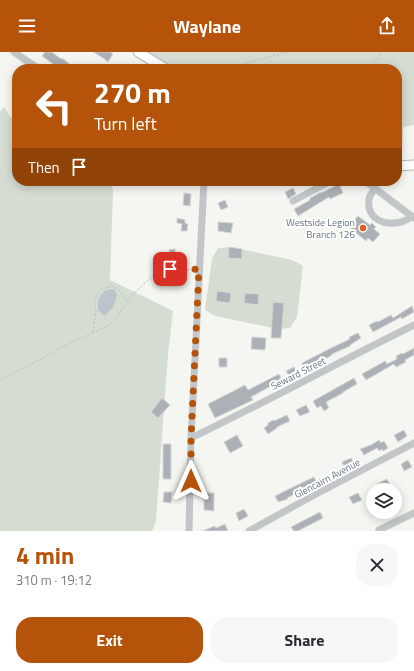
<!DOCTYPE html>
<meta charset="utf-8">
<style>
:root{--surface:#fff;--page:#f7f7f7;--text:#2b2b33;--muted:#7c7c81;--accent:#b45309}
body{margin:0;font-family:"Titillium Web",sans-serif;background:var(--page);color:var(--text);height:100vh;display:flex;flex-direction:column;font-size:15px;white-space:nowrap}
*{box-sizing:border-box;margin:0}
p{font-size:13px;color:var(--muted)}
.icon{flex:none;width:22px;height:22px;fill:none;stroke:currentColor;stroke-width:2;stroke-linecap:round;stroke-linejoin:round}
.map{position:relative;height:479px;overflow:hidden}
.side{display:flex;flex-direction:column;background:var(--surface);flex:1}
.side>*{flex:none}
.banner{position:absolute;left:12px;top:12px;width:390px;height:122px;border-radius:16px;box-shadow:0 2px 10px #0003;background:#b45309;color:#fff;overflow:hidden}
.buttons{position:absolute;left:366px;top:431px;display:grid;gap:8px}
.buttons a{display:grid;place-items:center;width:36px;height:36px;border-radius:50%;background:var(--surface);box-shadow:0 2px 10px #0003;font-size:20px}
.pin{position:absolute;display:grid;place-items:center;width:34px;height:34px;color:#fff;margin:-17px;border-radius:8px;box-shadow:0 2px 6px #0006}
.me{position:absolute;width:44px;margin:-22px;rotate:0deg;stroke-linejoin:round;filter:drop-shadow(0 0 3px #0008)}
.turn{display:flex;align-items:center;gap:14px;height:84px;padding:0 16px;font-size:18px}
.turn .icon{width:52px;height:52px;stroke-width:2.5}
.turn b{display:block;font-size:28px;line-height:34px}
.then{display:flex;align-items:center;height:38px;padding:0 16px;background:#0003;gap:8px;font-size:15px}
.round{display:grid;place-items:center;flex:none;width:42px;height:42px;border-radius:16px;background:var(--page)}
.overview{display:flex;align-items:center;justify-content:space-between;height:68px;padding:0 16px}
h1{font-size:24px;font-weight:700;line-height:30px;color:var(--accent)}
.button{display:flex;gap:8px;margin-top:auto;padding:8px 16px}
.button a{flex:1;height:46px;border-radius:16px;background:var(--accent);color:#fff;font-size:16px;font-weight:700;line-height:46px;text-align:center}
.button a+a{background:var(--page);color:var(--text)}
header{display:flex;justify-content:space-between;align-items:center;height:52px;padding:0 16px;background:var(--accent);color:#fff;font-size:18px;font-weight:700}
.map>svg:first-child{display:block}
.green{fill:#d5dcd2}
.water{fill:#bbc6cc}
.building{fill:#abb1b7;stroke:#d6d6d4}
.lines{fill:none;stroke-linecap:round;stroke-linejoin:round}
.major-casing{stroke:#b5b9bd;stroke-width:11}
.path{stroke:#bcbec0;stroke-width:1;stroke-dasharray:2 2;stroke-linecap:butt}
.minor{stroke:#c2c6c9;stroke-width:7}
.major{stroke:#fff;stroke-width:9}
.route{stroke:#b45309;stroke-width:7;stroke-dasharray:0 12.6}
.poi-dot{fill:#e35a23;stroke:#fff;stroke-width:1.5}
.labels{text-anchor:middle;stroke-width:4;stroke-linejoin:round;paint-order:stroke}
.poi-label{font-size:10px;fill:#647382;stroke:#fff;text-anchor:end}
.street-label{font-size:10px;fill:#647382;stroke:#fff}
</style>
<header><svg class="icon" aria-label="menu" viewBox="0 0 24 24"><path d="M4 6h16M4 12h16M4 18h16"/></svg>Waylane<svg class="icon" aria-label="share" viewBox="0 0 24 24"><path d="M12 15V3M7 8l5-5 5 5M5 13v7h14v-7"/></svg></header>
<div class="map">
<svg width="414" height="479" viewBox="0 0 414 479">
<rect width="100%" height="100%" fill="#f5f5f1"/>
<path class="green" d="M147 0H414V73L403 75 402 105H397V17H175Z
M4 55 17 75V129H110L113 139 110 228 173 259 168 302 156 469 152 479H0V60Z
M231 195 292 208 303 214 297 265 290 276 278 277 215 264 205 258 212 207 218 196Z"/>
<path class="water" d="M114 237 117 243 113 255 105 264 98 258V248L104 239Z"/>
<path class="building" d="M45 0H52L61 7 62 6 72 14 70 17H60L42 4Z
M93 0H110L113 2 108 10 103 6Z
M339 132 343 141 330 147 329 145 298 164 294 157 310 148V146L321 140V141Z
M293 136 296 142 288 147 285 140Z
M184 141 191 142 190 154 183 153Z
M225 148 228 155 221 158 218 151Z
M358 164 370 173 372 171 376 175 374 177 380 182 373 190 368 186 366 189 349 175Z
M177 166 185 168V171L188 172 187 179H181L182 172 177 171Z
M218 170 233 171 231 181 218 179Z
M229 195 242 197V207L228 206Z
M175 197 176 207H170L169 198Z
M217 239 231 241 230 251 216 249Z
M245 241 259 242 258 253 244 251Z
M273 250 284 251 281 286H271Z
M412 254 414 260 402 267 401 265 373 280 369 273 377 269 378 270 391 263 393 266Z
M358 281 361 286 350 293V294L332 302V303L322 309V308L304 317 302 311 329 297 350 287 349 285Z
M252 285 266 286 265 298 251 297Z
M414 296V303L405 308 406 310 396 315 394 312 366 328 362 322 385 309 387 312 397 307 396 304 402 301 403 302Z
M219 306H227V315H219Z
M294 315 297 321 290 325 286 319Z
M279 322 282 328 251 345 253 348 215 366 208 352 245 333 248 338Z
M354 326 357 332 343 340V341L326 350 329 356 324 359 321 354 317 356 313 349Z
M162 346 170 353 158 366 151 360Z
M306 353 310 360 300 364 296 358Z
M287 363 290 369 277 375V376L268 382 264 376 268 373V371L273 368 274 369Z
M404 378 407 384 398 390 394 383Z
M237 383 243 394 230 401 224 390Z
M379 388 381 391 384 389 388 396 383 399 382 397 379 399 377 396 364 403 360 397 371 393Z
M163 392H171V427H163Z
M351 406 355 412 345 417 342 410Z
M408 408 412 415 404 419 401 412Z
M314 425 317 431 287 446 288 447 278 450 275 444 289 437Z
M387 427 391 435 385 438H380L377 432Z
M164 440H172L171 451 163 450Z
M204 441H214V459L204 458Z
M358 441 362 448 353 452 349 445Z
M244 457 248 464 239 469 236 461Z
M320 460 323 466 298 479H294L291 475Z
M225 472 228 479H202L215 474 216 476Z"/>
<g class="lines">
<g class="major-casing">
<path id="major" d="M138 0 166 17
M397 114 414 113"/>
</g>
<path class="path" d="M227 17 250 10 288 0
M370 17 380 3 379 0
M93 280 96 259 94 248 101 237 113 234 122 241 127 250
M0 328 43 306 62 295 109 273 118 264 127 250 135 240 153 224 161 220 170 217 185 218H193"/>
<path class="minor" d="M14 0 39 17
M365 129 414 166
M375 136C373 139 370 143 369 147 366 167 384 174 401 170 405 169 409 166 412 165
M293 149 327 131 328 129
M191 386C266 350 339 310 414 273
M379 478 414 461
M189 479 191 386 204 129
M249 479 316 442 414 391"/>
<use href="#major" class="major"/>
</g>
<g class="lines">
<path class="route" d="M170 217 185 218 199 217 191 386V429"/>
</g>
<circle class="poi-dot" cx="363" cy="176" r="4"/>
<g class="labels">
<g class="poi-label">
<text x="355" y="174">Westside Legion<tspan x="355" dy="12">Branch 126</tspan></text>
</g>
<g class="street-label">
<text transform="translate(298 321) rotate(-27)" y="4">Seward Street</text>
<text transform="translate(327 426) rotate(-28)" y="4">Glencairn Avenue</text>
</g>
</g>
</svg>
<div class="buttons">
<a><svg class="icon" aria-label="layers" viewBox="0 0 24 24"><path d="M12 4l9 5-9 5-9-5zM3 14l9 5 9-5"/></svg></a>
</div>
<div class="pin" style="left:170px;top:217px;background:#d93025"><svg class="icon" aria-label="arrive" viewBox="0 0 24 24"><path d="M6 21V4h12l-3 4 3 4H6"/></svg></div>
<svg class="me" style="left:191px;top:429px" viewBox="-20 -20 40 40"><path d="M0-17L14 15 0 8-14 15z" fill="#b45309" stroke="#fff" stroke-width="4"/></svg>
<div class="banner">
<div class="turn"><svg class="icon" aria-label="left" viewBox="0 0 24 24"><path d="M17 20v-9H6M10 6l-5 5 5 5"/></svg><div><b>270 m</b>Turn left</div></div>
<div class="then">Then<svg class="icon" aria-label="arrive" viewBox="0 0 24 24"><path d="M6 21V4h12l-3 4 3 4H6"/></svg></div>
</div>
</div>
<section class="side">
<div class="overview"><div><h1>4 min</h1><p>310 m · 19:12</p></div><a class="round"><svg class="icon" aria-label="close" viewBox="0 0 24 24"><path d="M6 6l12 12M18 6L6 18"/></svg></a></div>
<div class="button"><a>Exit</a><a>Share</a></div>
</section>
